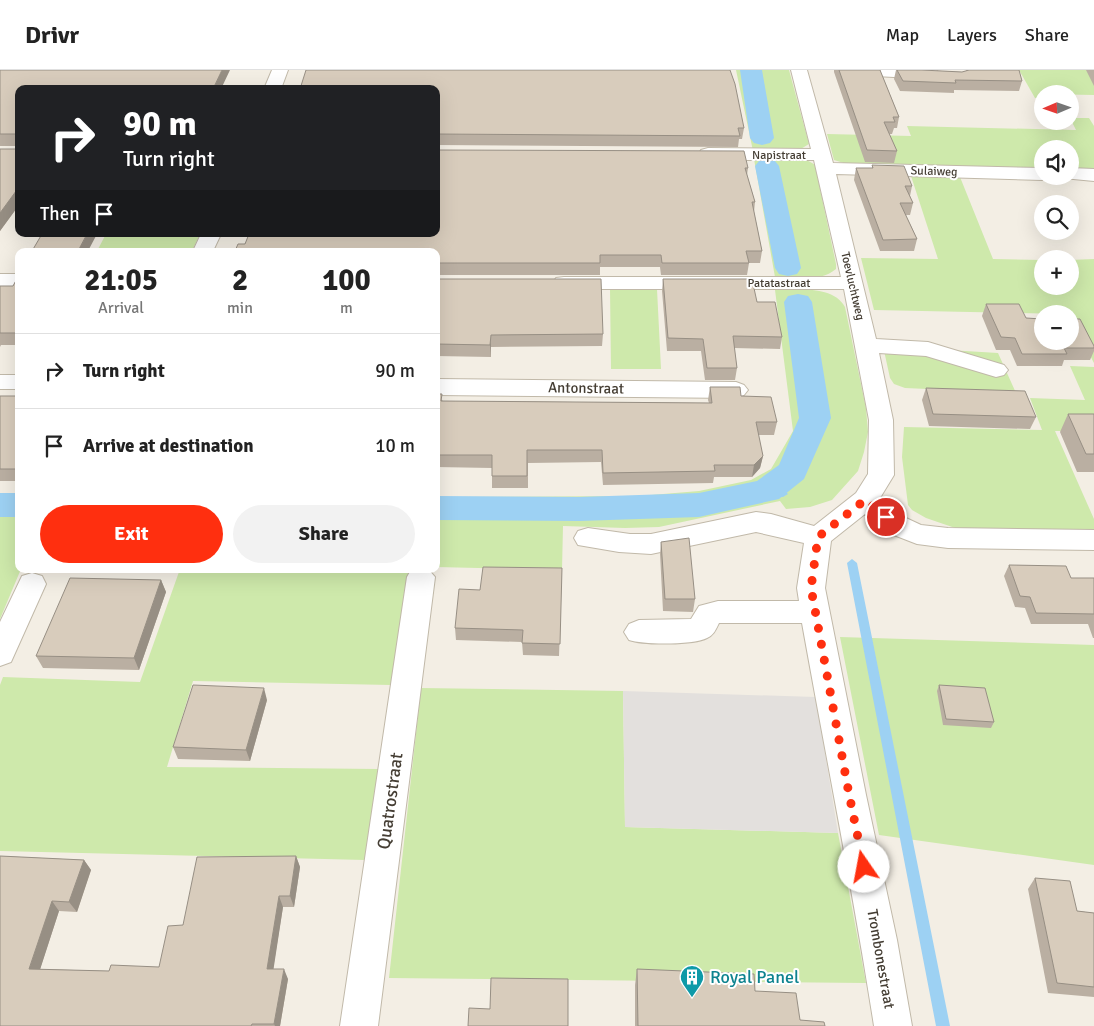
<!DOCTYPE html>
<meta charset="utf-8">
<style>
:root{--surface:#fff;--page:#f2f2f2;--text:#222;--muted:#767676;--line:#e0e0e0;--accent:#ff2f0f}
body{margin:0;font-family:Signika,sans-serif;background:var(--page);color:var(--text);height:100vh;display:flex;flex-direction:column;font-size:19px;white-space:nowrap}
*{box-sizing:border-box;margin:0}
p{font-size:16px;color:var(--muted)}
.icon{flex:none;width:28px;height:28px;fill:none;stroke:currentColor;stroke-width:2;stroke-linecap:round;stroke-linejoin:round}
.map{position:relative;flex:1;overflow:hidden}
.side{position:absolute;left:15px;top:178px;width:425px;height:325px;display:flex;flex-direction:column;background:var(--surface);border-radius:10px;box-shadow:0 5px 20px #0002}
.side>*{flex:none}
.hud{position:absolute;left:15px;top:15px;width:425px;height:152px;border-radius:10px;box-shadow:0 5px 20px #0002;background:#202124;color:#fff;overflow:hidden}
.needle{width:32px;rotate:268deg}
.tools{position:absolute;left:1034px;top:15px;display:grid;gap:10px}
.tools a{display:grid;place-items:center;width:45px;height:45px;border-radius:50%;background:var(--surface);box-shadow:0 5px 20px #0002;font-size:25px}
.pin{position:absolute;display:grid;place-items:center;width:42px;height:42px;color:#fff;margin:-21px;border:2px solid #fff;border-radius:50%;box-shadow:0 1px 5px #0007}
.me{position:absolute;width:55px;margin:-28px;rotate:348deg;stroke-linejoin:round;filter:drop-shadow(0 0 4px #0008)}
.turn{display:flex;align-items:center;gap:18px;height:105px;padding:0 25px;font-size:22px}
.turn .icon{width:65px;height:65px;stroke-width:2.5}
.turn b{display:block;font-size:35px;line-height:42px}
.then{display:flex;align-items:center;height:48px;padding:0 25px;background:#0003;gap:10px;font-size:19px}
.eta{display:flex;justify-content:space-evenly;align-items:center;height:85px;text-align:center}
.eta b{font-size:30px;font-weight:700;line-height:35px}
.primary-button{display:flex;gap:10px;margin-top:auto;padding:10px 25px}
.primary-button a{flex:1;height:58px;border-radius:30px;background:var(--accent);color:#fff;font-size:20px;font-weight:700;line-height:58px;text-align:center}
.primary-button a+a{background:var(--page);color:var(--text)}
ul{padding:0;list-style:none}
li{display:flex;align-items:center;gap:15px;height:75px;padding:0 25px;border-top:1px solid var(--line)}
li div{flex:1}
li b{display:block;font-size:19px}
li em{font-style:normal}
header{display:flex;align-items:center;gap:30px;box-sizing:border-box;height:70px;padding:0 25px;background:var(--surface);border-bottom:1px solid var(--line)}
header strong{font-size:24px}
nav{display:flex;gap:28px;margin-inline-start:auto;font-size:18px}
.map>svg:first-child{display:block}
.green{fill:#cee9ab}
.parking{fill:#e3e0dd}
.lines{fill:none;stroke-linecap:round;stroke-linejoin:round}
.stream{fill:#9dd1f3;fill-rule:evenodd}
.canal{fill:#9dd1f3;fill-rule:evenodd}
.minor-casing{stroke:#c1b9a9;stroke-width:2}
.minor{fill:#fff;fill-rule:evenodd}
.wall{fill:#baafa2}
.shaded-wall{fill:#978f84}
.building{fill:#d8ccbc;stroke:#978f84}
.route{stroke:#ff2f0f;stroke-width:9;stroke-dasharray:0 16.2}
.labels{text-anchor:middle;stroke-width:4;stroke-linejoin:round;paint-order:stroke}
.far-street-label{font-size:12px;fill:#453e34;stroke:#fff}
.street-label{font-size:15px;fill:#453e34;stroke:#fff}
.near-street-label{font-size:18px;fill:#453e34;stroke:#fff}
.near-culture-label{font-size:18px;fill:#0d838f;stroke:#fff;text-anchor:start}
</style>
<header>
<strong>Drivr</strong>
<nav><a>Map</a><a>Layers</a><a>Share</a></nav>
</header>
<div class="map">
<svg width="1094" height="956" viewBox="0 0 1094 956">
<rect width="100%" height="100%" fill="#f3eee4"/>
<path class="green" d="M736 0H789L809 74 799 80 753 81Z
M1019 0H1094V25L1042 24V28H1035Z
M1070 48H1089L1094 56V101H1070V79H1042V100L847 94 834 90 827 64 911 66 907 56 1076 60Z
M754 89C772 89 801 84 815 95L836 194V199C819 213 796 207 775 207Z
M911 106 960 107 993 189 1042 190V216H1070V190L1094 189V293L1070 248V244L874 240 861 188 938 189Z
M106 164H200L192 181H97Z
M610 218 657 219 661 299H611Z
M775 220C797 220 833 215 845 237L866 338 868 362 864 382 858 401 832 430 810 437 786 439 780 431 659 457 625 458 563 456 562 500 436 497V427L639 426 699 421 751 410 771 399 793 361Z
M883 276 998 283 1016 323 905 318 894 314 890 308Z
M1070 296 1094 297V361H1055L1094 449V462L961 460 926 448 912 440 908 435 902 387 904 357 1042 360 1030 328 1085 330Z
M0 423 19 424V499H21L0 549Z
M180 499H411L391 615 193 611 167 697 378 699 365 790 0 781V615L3 607 140 612Z
M840 567 1094 575V795L879 765Z
M421 618 623 621 625 757 838 763 866 913 389 908Z"/>
<path class="parking" d="M623 621 816 627 838 763 625 757Z"/>
<g class="lines">
<path class="stream" d="M767 418 786 422 788 424 783 427 764 423 762 421Z
M852 489 857 493 950 956H936L847 493Z"/>
<path class="canal" d="M740 0H762L774 68 770 73 762 75 754 73 750 68Z
M767 89 775 91 779 96 801 198 797 204 788 206 779 204 775 198 755 96 759 91Z
M798 224 808 226 812 232 831 348 804 409 779 429 699 447 579 451 436 450V426L579 427 699 423 757 411 779 395 799 348 784 232 788 226Z
M0 423H19V447H0Z"/>
<g class="minor-casing">
<path id="minor" d="M272 0H288L281 19H264Z
M791 0H807L833 93 1042 98V106H1050L1042 110 836 104 876 269 928 272 1004 295 1008 300 1004 305 996 307 926 286 879 283 893 350 894 405 880 428 906 448 921 455 948 458 1094 460V480L948 478 917 474 886 462 865 444 831 471 825 518 866 725 897 870 912 956H874C853 821 826 687 802 553H719C716 559 714 565 707 568 694 575 643 575 629 570L624 562 629 554 639 550 691 549 699 536 718 531H799L797 518 804 473 756 462 651 484 619 482 578 475 574 468 578 461 588 458 630 464H651L756 442 771 444 814 456 856 423 868 404 869 350 844 219H564L556 218 553 213 556 208 564 207H841L814 90H708L701 88 699 84 701 80 708 78 811 79Z
M848 0H936L940 4 938 8 932 9 856 5 850 4Z
M1070 98 1094 99V111L1063 108 1062 106H1070Z
M201 164H221L213 181H193Z
M0 204H19V216H0Z
M0 305H19V319H0Z
M436 309 736 312 744 315 748 320 744 325 736 328 436 325Z
M428 499 435 507 378 956H340L407 507 411 500Z
M32 503 42 506 46 514 11 592 0 596V552L22 506Z"/>
</g>
<use href="#minor" class="minor"/>
</g>
<path class="wall" d="M0 0 19 19V135L0 161V79H16V76H0Z
M834 0H880L899 47 897 58H894L892 64H889L897 81 894 93 865 92 834 2Z
M896 0H922L962 2 966 1V0H1019L1022 11 1019 21 954 20V23L900 21 894 9Z
M1086 0H1094V16Z
M436 19 744 58 742 69H739L738 77 436 75Z
M436 80 748 98 747 105 755 132 754 142 762 181 760 193H749L747 205H661L660 197H600V205H436V181L245 174Z
M872 95 912 116 910 126 913 133 910 145H906L917 169 914 181H880L854 110 856 98H872Z
M19 205V275H1L0 277V216H13Z
M436 209 603 264 602 276 491 277V287L436 286Z
M663 209 757 232 782 267 780 279 734 278 737 298 735 310H705L701 281H667L662 221Z
M986 234 1026 248 1094 276V281L1090 290H1064L1062 296H1017L1010 280H996L982 246Z
M710 317 741 326 777 352 774 365H758L763 386 760 398 752 407H714L713 413 603 415 601 392 528 393V418H492V398L436 397V324L443 331 709 333 708 330Z
M926 318 1036 347 1030 359 929 356 922 330Z
M0 326H19V411H0Z
M1068 344H1094V402H1077L1060 362Z
M661 472 695 529 693 542 663 541 660 484Z
M1009 495 1071 508H1094V568H1093L1088 554H1031L1025 538 1015 537 1004 506Z
M562 498 559 586 523 585 522 572 456 570 455 558 480 520Z
M161 510 166 522 139 600 43 598 36 586Z
M939 615 994 652 991 658 943 655 937 621Z
M267 630 250 691 178 689 173 677Z
M0 786 84 790 91 800 77 842 59 841 40 899 109 901 159 897 183 855 296 786 300 797 294 837H283L273 899 288 909 280 956H0Z
M1035 808 1077 841 1094 843V927L1048 923 1028 819Z
M637 899 755 921 800 950 825 956H635V915Z"/>
<path class="shaded-wall" d="M222 0H230L221 19H213Z
M19 117V135L0 161V143Z
M87 164H97L88 181H78Z
M491 265V287L490 275Z
M763 386 760 398 752 407 754 395Z
M161 510 166 522 139 600 134 588Z
M264 618 267 630 250 691 246 680Z
M296 786 300 797 294 837 290 826Z
M84 790 91 800 77 842 69 832Z
M279 826 283 837 272 909 267 899Z
M52 831 59 841 37 909 29 899Z
M284 899 288 909 280 956H275L274 954Z"/>
<path class="building" d="M0 0H222L213 19H19V117L0 143V79H16V64H0Z
M306 0H730L735 14 744 58H738L740 66 436 64V19H300Z
M839 0H880L899 47H893L895 52H884L897 81 867 80Z
M897 0H922L962 2 969 0H1019L1022 11 955 10 956 13 903 11Z
M436 80 744 81 748 98H745L755 132H752L762 181H746L749 193H662L661 185H600V193H436V181H235L238 174H245L249 164H436Z
M872 95 904 96 912 116H905L913 133H900L917 169 883 170 856 98H873Z
M42 164H87L78 181H32Z
M19 205V263H0V216H13Z
M436 209H601L603 264 491 265 490 275 436 274Z
M663 209H752L757 232H775L782 267 733 266 737 298H707L703 269 668 268Z
M986 234H1019L1026 248 1042 249V271H1070V249H1080L1094 276V278H1064L1067 284H1022L1015 268 1001 267Z
M710 317H740L741 326 771 327 777 352H756L763 386 754 395H714L715 401 603 403 602 380H527V406H492V385H436V324H442L441 331 712 333Z
M926 318 1025 321 1036 347 933 344Z
M0 326H19V399H0Z
M1068 344H1094V384H1086Z
M689 468 695 529H665L661 472Z
M1009 495 1066 496 1071 508H1094V544L1036 543 1030 527 1020 526Z
M483 497 562 498 560 574 522 573 523 560 455 558 459 519 480 520Z
M70 508 161 510 134 588 36 586Z
M193 615 264 618 246 680 173 677Z
M939 615 985 618 994 652 946 649Z
M0 786 84 790 69 832 52 831 29 899 109 901 111 895 159 897 168 856 183 855 197 787 296 786 290 826H279L267 899H284L274 954H252L251 956H0Z
M1035 808 1070 811 1077 841 1094 843V917L1057 913Z
M637 899 754 904 755 921 796 923 800 950 824 952 825 956H638Z
M491 908 568 909V956H468L469 938 490 939Z"/>
<g class="lines">
<path class="route" d="M864 797 849 724 811 518 818 467 865 430 886 447"/>
</g>
<defs>
<g id="building-pin" transform="scale(1.25)"><path d="M0 17L-7.5 6A9.5 9.5 0 1 1 7.5 6Z" fill="#0f9aa8" stroke="#fff"/><path d="M-4-6H4V6H1V3H-1V6H-4ZM-2.5-4.3h1.7v1.8h-1.7ZM.8-4.3h1.7v1.8H.8ZM-2.5-1h1.7V.8h-1.7ZM.8-1h1.7V.8H.8Z" fill="#fff"/></g>
</defs>
<g fill-rule="evenodd">
<use href="#building-pin" x="692" y="907"/>
</g>
<g class="labels">
<g class="far-street-label">
<text x="779" y="89">Napistraat</text>
<text transform="translate(934 101) rotate(2)" y="4">Sulaiweg</text>
<text x="779" y="217">Patatastraat</text>
<text transform="translate(853 216) rotate(77)" y="4">Toevluchtweg</text>
</g>
<g class="street-label">
<text transform="translate(586 318) rotate(1)" y="5">Antonstraat</text>
<text transform="translate(881 889) rotate(80)" y="5">Trombonestraat</text>
</g>
<g class="near-street-label">
<text transform="translate(390 731) rotate(-82)" y="6">Quatrostraat</text>
</g>
<g class="near-culture-label">
<text x="710" y="913">Royal Panel</text>
</g>
</g>
</svg>
<div class="tools">
<a><svg class="needle" viewBox="-14 -14 28 28"><path d="M0-13l5 13h-10z" fill="#e53935"/><path d="M0 13l5-13h-10z" fill="#767676"/></svg></a>
<a><svg class="icon" aria-label="sound" viewBox="0 0 24 24"><path d="M4 9h4l5-4v14l-5-4H4zM17 9q2 3 0 6"/></svg></a>
<a><svg class="icon" aria-label="search" viewBox="0 0 24 24"><circle cx="10" cy="10" r="6"/><path d="M15 15l6 6"/></svg></a>
<a>+</a>
<a>−</a>
</div>
<div class="pin" style="left:886px;top:447px;background:#d93025"><svg class="icon" aria-label="arrive" viewBox="0 0 24 24"><path d="M6 21V4h12l-3 4 3 4H6"/></svg></div>
<svg class="me" style="left:864px;top:797px" viewBox="-20 -20 40 40"><circle r="19" fill="#fff"/><path d="M0-13L10 11 0 6-10 11z" fill="#ff2f0f"/></svg>
<div class="hud">
<div class="turn"><svg class="icon" aria-label="right" viewBox="0 0 24 24"><path d="M7 20v-9h11M14 6l5 5-5 5"/></svg><div><b>90 m</b>Turn right</div></div>
<div class="then">Then<svg class="icon" aria-label="arrive" viewBox="0 0 24 24"><path d="M6 21V4h12l-3 4 3 4H6"/></svg></div>
</div>
<section class="side">
<div class="eta">
<div><b>21:05</b><p>Arrival</p></div>
<div><b>2</b><p>min</p></div>
<div><b>100</b><p>m</p></div>
</div>
<ul>
<li><svg class="icon" aria-label="right" viewBox="0 0 24 24"><path d="M7 20v-9h11M14 6l5 5-5 5"/></svg><div><b>Turn right</b></div><em>90 m</em></li>
<li><svg class="icon" aria-label="arrive" viewBox="0 0 24 24"><path d="M6 21V4h12l-3 4 3 4H6"/></svg><div><b>Arrive at destination</b></div><em>10 m</em></li>
</ul>
<div class="primary-button"><a>Exit</a><a>Share</a></div>
</section>
</div>
